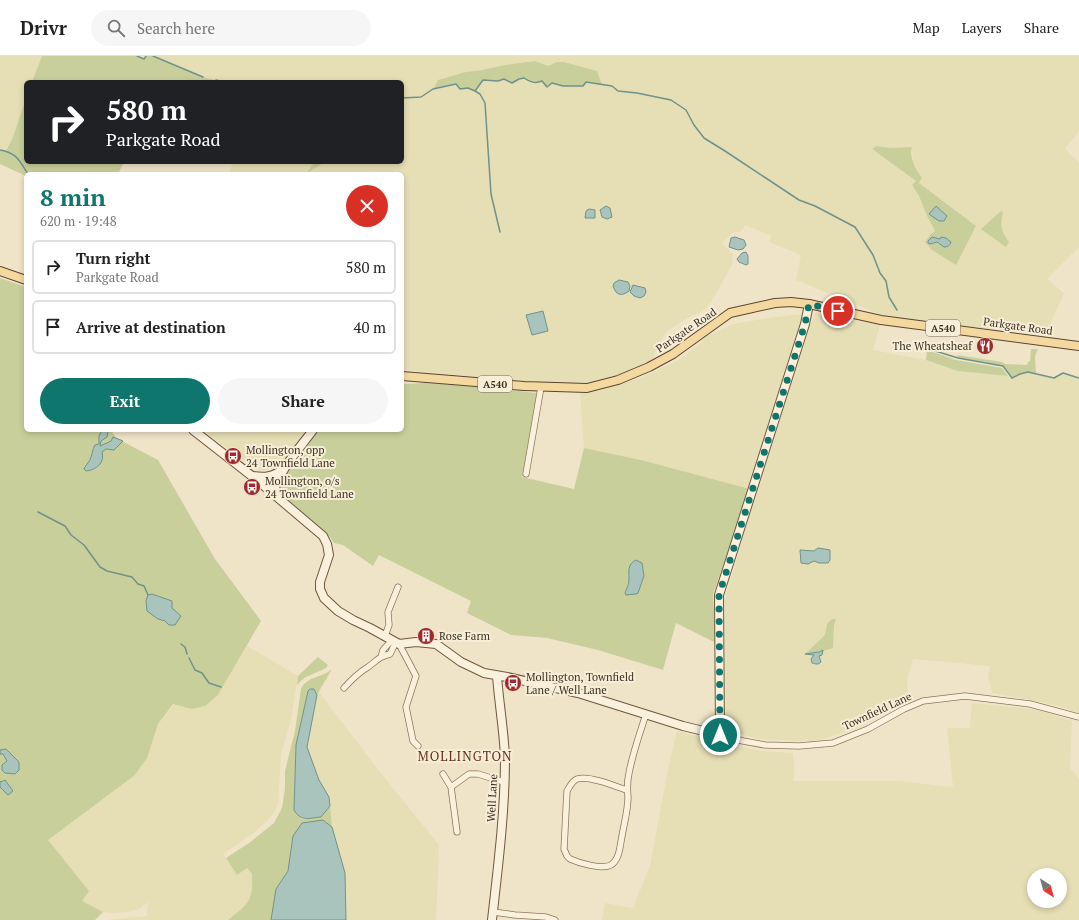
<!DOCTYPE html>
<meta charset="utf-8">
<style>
:root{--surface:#fff;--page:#f6f6f6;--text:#222;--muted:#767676;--line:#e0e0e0;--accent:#0f766e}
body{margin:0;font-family:"PT Serif",serif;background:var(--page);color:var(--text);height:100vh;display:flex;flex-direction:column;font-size:15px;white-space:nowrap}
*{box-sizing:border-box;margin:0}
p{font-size:13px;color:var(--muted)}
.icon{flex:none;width:22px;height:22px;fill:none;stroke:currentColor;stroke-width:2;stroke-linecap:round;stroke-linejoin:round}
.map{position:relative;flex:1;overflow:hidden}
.sheet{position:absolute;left:24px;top:116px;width:380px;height:260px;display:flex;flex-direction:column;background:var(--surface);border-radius:6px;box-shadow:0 2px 6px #0003}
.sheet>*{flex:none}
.banner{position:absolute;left:24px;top:24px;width:380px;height:84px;border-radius:6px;box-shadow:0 2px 6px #0003;background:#202124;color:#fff;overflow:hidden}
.needle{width:26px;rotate:144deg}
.fabs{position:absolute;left:1027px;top:812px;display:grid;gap:8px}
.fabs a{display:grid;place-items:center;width:40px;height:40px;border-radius:50%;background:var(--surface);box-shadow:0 2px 6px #0003;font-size:20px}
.pin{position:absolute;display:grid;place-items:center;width:34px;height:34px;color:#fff;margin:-17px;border:2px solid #fff;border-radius:50%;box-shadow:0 1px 4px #0007}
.me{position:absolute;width:44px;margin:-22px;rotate:0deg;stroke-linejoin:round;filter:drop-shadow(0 0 3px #0008)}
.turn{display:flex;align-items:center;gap:14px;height:84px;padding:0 16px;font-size:18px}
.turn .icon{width:52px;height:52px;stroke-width:2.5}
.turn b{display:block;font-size:28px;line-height:34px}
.round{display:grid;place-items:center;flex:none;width:42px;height:42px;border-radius:21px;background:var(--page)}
.head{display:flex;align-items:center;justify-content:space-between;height:68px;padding:0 16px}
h1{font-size:24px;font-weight:700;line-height:30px;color:var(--accent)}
.cta{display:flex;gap:8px;margin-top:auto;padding:8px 16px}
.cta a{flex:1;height:46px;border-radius:24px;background:var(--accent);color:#fff;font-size:16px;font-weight:700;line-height:46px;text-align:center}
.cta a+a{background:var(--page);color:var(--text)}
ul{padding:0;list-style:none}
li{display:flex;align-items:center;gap:12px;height:54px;margin:0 8px 6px;padding:0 8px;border:2px solid var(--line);border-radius:6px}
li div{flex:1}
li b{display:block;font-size:15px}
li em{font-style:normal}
header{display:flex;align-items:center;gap:24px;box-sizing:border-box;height:56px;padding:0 20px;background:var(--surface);border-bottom:1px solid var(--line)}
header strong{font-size:19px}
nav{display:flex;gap:22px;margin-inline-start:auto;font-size:14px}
.search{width:280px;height:36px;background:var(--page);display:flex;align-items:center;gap:10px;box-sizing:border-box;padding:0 14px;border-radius:22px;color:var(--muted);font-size:15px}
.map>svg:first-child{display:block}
.farmland{fill:#e6deb5;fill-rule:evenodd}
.green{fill:#c9cf9b;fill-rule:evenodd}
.water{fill:#a9c4bc;stroke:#6f938a}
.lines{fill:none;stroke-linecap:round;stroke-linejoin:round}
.stream{stroke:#6f938a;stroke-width:1.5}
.street-casing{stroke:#8d765c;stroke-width:7}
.secondary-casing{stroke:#6f573f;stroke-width:10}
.primary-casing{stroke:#5b4430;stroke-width:10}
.street{stroke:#faf1dc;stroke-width:5.5}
.secondary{stroke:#faf1dc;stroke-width:8}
.primary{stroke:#f3d9a0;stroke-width:8}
.route{stroke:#0f766e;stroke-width:7;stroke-dasharray:0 12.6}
.labels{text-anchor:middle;stroke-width:4;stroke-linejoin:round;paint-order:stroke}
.shield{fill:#f7eed8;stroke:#756857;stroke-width:1}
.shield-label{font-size:10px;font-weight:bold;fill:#3d2e20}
.street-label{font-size:11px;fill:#3d2e20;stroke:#f7eed8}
.poi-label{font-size:11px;fill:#3d2e20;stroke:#f7eed8;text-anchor:start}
.quarter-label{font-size:13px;letter-spacing:1px;fill:#6b2e1e;stroke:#f7eed8}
</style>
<header>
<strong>Drivr</strong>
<div class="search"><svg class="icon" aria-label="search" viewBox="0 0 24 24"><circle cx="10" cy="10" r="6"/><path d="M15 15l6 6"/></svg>Search here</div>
<nav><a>Map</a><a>Layers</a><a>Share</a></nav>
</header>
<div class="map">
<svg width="1079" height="864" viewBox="0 0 1079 864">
<rect width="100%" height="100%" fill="#f0e4c8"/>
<path class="farmland" d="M0 0H42L32 26H26V42L13 81 6 95 0 94Z
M153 0H1079V75L1065 93 1079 106V191L1047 223 1064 237 1046 278 899 264 877 257 796 224 801 199 769 186 771 180 745 169 742 175 732 177 722 187 733 198 732 209 711 246 703 255 687 262 667 275 657 291 652 304 620 318 591 326 541 327 402 314V118H229L233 106H314L308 116 325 106H402V26H225L203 21ZM535 5 548 11 557 6 601 29 586 26 583 30H563L544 27 542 25 530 26 524 22 519 23 512 27 504 23 498 25 483 24 460 33 456 28 433 32 438 24 466 16 482 14 505 9ZM876 90 892 92H912L913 106 917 115 922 122 919 127 976 170 935 176 927 160 919 140 912 129 916 125 872 93ZM1003 157 1000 169 1004 179 1009 186 981 173Z
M815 256 880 269 873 294 926 304 959 315 1008 320 1012 322 1020 318 1028 316 1053 322 1063 317 1079 322V657L1052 648 992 637 988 620 990 610 913 603 907 624 909 647 884 658 857 672 818 684 793 685 761 683 726 675 725 543 742 485 739 484ZM836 563 834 570 832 592 823 594 822 599H818L821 603V606L811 603 814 599 805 598 825 579Z
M801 258 803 261 750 433 641 404 584 392 580 336 597 335 643 321 676 305 686 299 708 280 733 268 768 262Z
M203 374H306L284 403 274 412 266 414H259L248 408Z
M247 590 298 620 291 663 281 699 278 748 275 755 269 763 255 776 223 798 237 819 247 812 252 818 253 834 248 849 228 864H107L147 860 148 846 139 853 128 856 114 857 103 856 81 845 47 784 135 719 153 684 158 668 174 648 192 653 205 650 218 639Z
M318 635 380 716 439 789 436 864H346L345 817 332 771 329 741 319 724 307 691Z
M972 647 1030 653 1047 657 1072 665 1070 712 1079 723V864H602L605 847 633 852 650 810 667 719 677 675 722 687 760 695 793 697 794 711 793 725H898L953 731 947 672H970ZM1034 819H1060V845H1034Z"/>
<path class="green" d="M42 0H137L143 3 146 0H153L203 21 225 26H32Z
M535 5 548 10 557 6H564L597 15 602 29 587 26 583 30H563L552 27 547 31 542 25C535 28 530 26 524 22L519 23 512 27 504 23 498 25 483 24 475 35 468 32 460 33 456 28 433 33 438 24 466 16 482 14 505 9Z
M26 42V106H124L118 118H26V120L0 108V94L6 95 13 81Z
M876 90 892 92 912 91C909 102 916 114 922 122L919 127 976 170 956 209 932 194 925 186 931 178 935 175 927 160 919 140 912 129 916 125 872 93Z
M314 106H325L307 117Z
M1001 155 1003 157C1000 170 1001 175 1009 186L1006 191 981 173Z
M0 222 26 231V374H111L116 382 158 404 215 503 261 565 218 639 205 650 192 653 173 648 158 668 147 702 135 719 48 784 89 835 82 845 103 856 95 864H0Z
M1031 293H1038L1035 300 1036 318C1026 316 1021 317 1012 322L1003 310 958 302 957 299 1002 306 1005 308 1027 309 1028 306 1030 305Z
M927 294 956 304 1002 312 1008 320 958 315 926 304Z
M426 327 482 331 537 337 522 421 574 433 584 392 641 404 750 433 713 538 716 587 676 567 663 614 598 594 547 582 511 579 467 557 471 545 379 499 373 510 343 489 334 487 330 481 277 437 279 428 319 374H402V328ZM642 507 644 520 639 534 625 537 629 524 628 519Z
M832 563H836L834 570 833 592 819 596 805 598 825 579 827 568Z
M318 601 328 609 326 612 304 622 297 629 298 620Z
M332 613 317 639 314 633H310L308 635 296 689 294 754 302 763 321 761 330 750 332 771 323 764 291 790 288 815 276 833 271 864H228C249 847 253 846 252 818L247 812 237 819 226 802 249 787 274 767 282 752 285 732V715L295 675 301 633C307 620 322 622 332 613Z"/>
<path class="water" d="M606 150 610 152 612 161 607 163 602 161 600 154Z
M936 150 947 160 944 165H939L929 158Z
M589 153 595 154V162H585L586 155Z
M735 181 744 184 746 189 743 193 738 194 729 191 731 182Z
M932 181 940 183 941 181 946 182 951 186C950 190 947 191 944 191L937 186 930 188 928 187V185Z
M746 196 748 200V208L746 209 739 206 737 203 742 197Z
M619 224 628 226 630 230 629 235C621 241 616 239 613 230L614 227Z
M633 229 645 232 646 236 644 240 640 242 634 240 630 236Z
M543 255 548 275 532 279 526 259Z
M102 374H108L107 381 101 385 100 390 111 385 113 381 123 385 114 394 106 393 102 396C105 407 96 414 86 415L84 413C86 408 90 406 91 401 93 396 92 394 95 389L99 388V380Z
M818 492 830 494V504L828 507H819L814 505 808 508 801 507 800 494 814 495Z
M636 504 642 507 644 520 638 537 636 538 626 539 625 537C626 534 629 528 629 524 629 516 627 508 636 504Z
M152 538 172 545V552L181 560 175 569H169L165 565 158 563 147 555 146 545 148 539Z
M823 594 822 599 819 600 821 606C818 609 816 608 812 607L811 603 814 599 805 598 819 596Z
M310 633H314L317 639 307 691 319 724 329 741 330 750 321 761C309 762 301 766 294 754L296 689 308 635Z
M6 693 19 706V714L15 718 5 717 2 714V709L7 705 3 698H0V694Z
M5 724 13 735 8 739 0 731V725L1 726Z
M323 764 332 771 345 817 346 864H271L276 833 288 815 293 780 302 767Z"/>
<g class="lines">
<path class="stream" d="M137 0 144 3 146 0
M153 0 203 21
M216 24 225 26
M475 35 480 38 485 47 491 138 500 176
M402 42 421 41 433 33 456 28 460 33 468 32 475 35 483 24 498 25 504 23 512 27 519 23 524 22C530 26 535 28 542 25L547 31 552 27 563 30H583L586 26 612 30 618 35 637 37 671 44 686 54 694 69 704 82 725 95 799 144 815 150 855 171 873 199 880 217 886 225 889 241 897 254
M0 94C17 97 19 104 28 118
M932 294 958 302 1003 310 1012 322 1020 318 1028 316 1054 322 1063 317 1079 322
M38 456 65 470 71 479 84 489 100 511 107 515 132 521 138 528 144 530 148 539
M181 588 185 591 187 598
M189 602 195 614 202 617 209 627 221 631"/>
<g class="street-casing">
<path id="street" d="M526 418 541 331
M385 580 389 569 388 556 398 531
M399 588 416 620 406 651 413 685 418 690
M381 601 383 594 392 584
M344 632C353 622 358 617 368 611 378 604 378 601 390 598L396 586
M720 679 743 685 765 689 799 690 833 687 868 673 904 653 923 645 965 640 1030 648 1079 661
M443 718 451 731 469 718H478L504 726
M451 731 457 776
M626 734C615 730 589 719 577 723 572 725 570 730 567 735L564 793 567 800 570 803C579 807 602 814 611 809 620 803 620 789 622 780 624 768 628 754 628 741 627 732 627 726 629 717 633 696 640 677 646 658
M493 856 515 859 546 861 555 864"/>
</g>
<g class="secondary-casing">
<path id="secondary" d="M193 374 257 424 323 480 327 488 329 499 320 526V533L324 542 338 555 353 564 370 572 399 588 416 586 436 588 461 606 484 617 507 621 578 637 683 670 720 679 719 539 805 268 809 248
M253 420C265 422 273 421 283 413
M273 438C279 414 299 393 313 374
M492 864C498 811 505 756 505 702 504 675 499 647 497 620"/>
</g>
<g class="primary-casing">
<path id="primary" d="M0 215 26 224
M402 320 524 330 587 332 618 324 649 311 673 298 730 257 775 247 791 246 809 248 881 264 1079 290"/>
</g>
<use href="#street" class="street"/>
<use href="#secondary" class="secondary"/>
<use href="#primary" class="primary"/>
</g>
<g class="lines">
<path class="route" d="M720 679 719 539 805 268 809 248 838 255"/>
</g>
<defs>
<g id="restaurant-disc" transform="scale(0.9)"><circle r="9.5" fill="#9e2a2b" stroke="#f7eed8"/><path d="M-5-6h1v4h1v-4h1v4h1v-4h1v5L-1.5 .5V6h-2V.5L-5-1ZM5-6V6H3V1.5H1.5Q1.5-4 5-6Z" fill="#fff"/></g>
<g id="bus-disc" transform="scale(0.9)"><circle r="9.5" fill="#9e2a2b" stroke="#f7eed8"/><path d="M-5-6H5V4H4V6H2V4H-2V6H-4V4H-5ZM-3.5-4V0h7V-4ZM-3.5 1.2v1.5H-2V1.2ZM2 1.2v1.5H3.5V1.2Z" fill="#fff"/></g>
<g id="building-disc" transform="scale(0.9)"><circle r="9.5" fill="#9e2a2b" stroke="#f7eed8"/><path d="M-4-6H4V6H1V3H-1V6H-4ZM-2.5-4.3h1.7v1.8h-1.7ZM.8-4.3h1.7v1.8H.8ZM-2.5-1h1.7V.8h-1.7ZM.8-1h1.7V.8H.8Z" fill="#fff"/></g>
</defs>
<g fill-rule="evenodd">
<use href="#restaurant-disc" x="985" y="290"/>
<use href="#bus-disc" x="233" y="400"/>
<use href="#bus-disc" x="252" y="431"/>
<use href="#building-disc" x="426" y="580"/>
<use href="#bus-disc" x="513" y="627"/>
</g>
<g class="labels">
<g class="shield">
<rect x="926" y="264" width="34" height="16" rx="3"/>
<rect x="478" y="320" width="34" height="16" rx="3"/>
</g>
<g class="shield-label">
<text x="943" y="276">A540</text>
<text x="495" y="332">A540</text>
</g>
<g class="street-label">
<text transform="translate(1018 270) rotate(8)" y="4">Parkgate Road</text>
<text transform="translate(686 274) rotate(-34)" y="4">Parkgate Road</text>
<text transform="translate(877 655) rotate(-25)" y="4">Townfield Lane</text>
<text transform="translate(492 742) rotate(-87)" y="4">Well Lane</text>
</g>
<g class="poi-label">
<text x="972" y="294" text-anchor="end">The Wheatsheaf</text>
<text x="246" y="398">Mollington, opp<tspan x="246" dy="13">24 Townfield Lane</tspan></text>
<text x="265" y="429">Mollington, o/s<tspan x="265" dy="13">24 Townfield Lane</tspan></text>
<text x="439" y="584">Rose Farm</text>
<text x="526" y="625">Mollington, Townfield<tspan x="526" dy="13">Lane / Well Lane</tspan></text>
</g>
<g class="quarter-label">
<text x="465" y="705">MOLLINGTON</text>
</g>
</g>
</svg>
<div class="fabs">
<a><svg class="needle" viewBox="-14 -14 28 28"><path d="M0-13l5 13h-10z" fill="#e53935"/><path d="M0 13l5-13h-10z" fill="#767676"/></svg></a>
</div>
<div class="pin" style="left:838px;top:255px;background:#d93025"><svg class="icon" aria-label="arrive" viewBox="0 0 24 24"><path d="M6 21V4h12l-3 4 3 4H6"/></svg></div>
<svg class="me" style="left:720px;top:679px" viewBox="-20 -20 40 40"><circle r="17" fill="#0f766e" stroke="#fff" stroke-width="3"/><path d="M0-11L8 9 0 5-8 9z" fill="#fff"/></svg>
<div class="banner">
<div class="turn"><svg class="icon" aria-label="right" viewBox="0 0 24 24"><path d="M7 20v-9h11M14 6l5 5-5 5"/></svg><div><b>580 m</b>Parkgate Road</div></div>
</div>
<section class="sheet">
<div class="head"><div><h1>8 min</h1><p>620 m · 19:48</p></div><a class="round" style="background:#d93025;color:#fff"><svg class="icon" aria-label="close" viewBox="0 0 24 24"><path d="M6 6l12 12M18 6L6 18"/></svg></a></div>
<ul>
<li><svg class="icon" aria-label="right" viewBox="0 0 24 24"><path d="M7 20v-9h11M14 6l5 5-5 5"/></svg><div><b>Turn right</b><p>Parkgate Road</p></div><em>580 m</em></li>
<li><svg class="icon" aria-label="arrive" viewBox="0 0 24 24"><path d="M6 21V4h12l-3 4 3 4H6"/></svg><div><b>Arrive at destination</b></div><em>40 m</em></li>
</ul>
<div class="cta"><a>Exit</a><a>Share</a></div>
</section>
</div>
